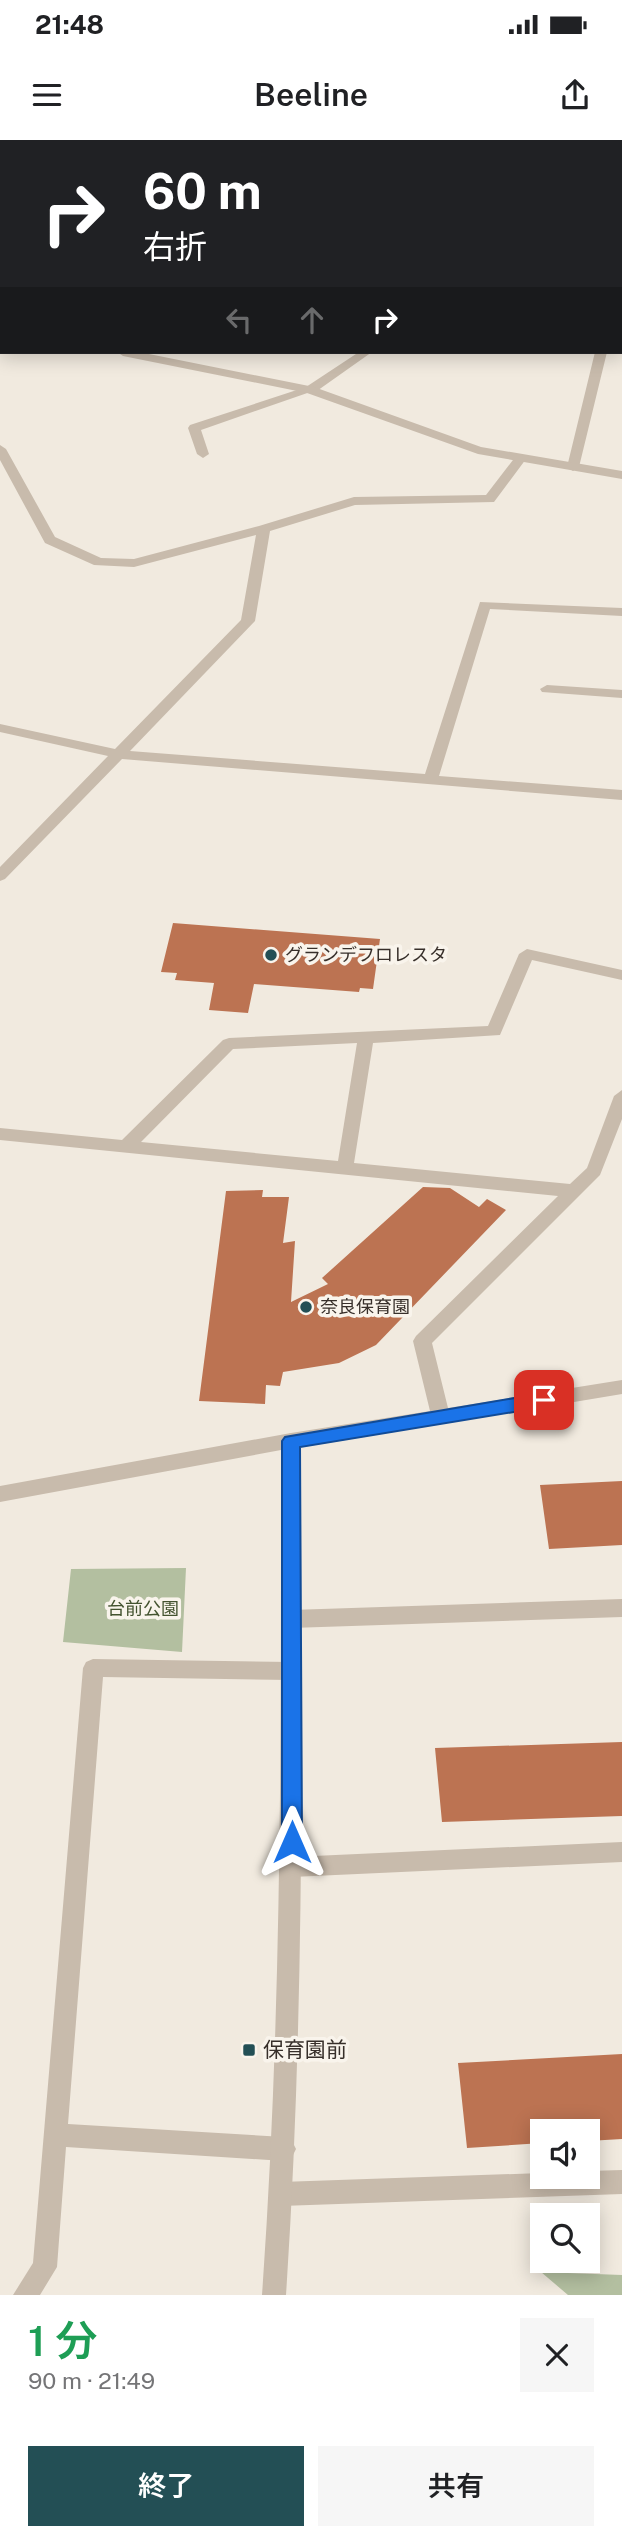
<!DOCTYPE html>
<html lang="ja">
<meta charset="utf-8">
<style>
:root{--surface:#fff;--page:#f6f6f6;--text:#202124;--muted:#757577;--accent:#234f55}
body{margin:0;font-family:"Public Sans","Noto Sans JP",sans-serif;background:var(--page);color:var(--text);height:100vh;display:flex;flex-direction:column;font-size:26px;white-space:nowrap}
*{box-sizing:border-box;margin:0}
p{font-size:23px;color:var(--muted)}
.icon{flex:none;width:38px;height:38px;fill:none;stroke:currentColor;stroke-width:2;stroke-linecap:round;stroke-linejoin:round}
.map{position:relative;height:2155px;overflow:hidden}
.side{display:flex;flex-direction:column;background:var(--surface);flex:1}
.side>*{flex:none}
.top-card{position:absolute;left:0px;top:0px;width:623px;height:214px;box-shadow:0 4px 18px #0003;background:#202124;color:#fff;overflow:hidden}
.controls{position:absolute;left:530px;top:1979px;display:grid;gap:14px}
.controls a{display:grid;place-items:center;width:70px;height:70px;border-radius:0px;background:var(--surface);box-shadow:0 4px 18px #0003;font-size:35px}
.pin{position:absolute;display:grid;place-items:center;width:60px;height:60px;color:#fff;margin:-30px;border-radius:14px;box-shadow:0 4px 10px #0006}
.me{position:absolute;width:77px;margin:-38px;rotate:0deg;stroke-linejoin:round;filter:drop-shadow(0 0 5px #0008)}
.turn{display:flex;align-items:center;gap:24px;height:147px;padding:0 28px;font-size:32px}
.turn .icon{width:91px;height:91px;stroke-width:2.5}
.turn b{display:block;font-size:49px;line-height:60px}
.lanes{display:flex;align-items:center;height:66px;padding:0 28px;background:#0003;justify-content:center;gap:35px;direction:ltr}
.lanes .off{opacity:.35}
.round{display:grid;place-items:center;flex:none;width:74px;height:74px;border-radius:0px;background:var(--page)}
.summary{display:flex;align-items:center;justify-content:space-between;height:119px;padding:0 28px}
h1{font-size:42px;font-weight:600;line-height:52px;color:#1e9e55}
.primary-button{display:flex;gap:14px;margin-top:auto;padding:14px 28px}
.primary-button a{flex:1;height:80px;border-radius:0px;background:var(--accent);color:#fff;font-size:28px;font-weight:600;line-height:80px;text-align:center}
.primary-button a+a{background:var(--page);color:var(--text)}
.status{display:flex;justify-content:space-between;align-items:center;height:49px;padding:0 35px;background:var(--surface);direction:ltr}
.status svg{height:19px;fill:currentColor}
header{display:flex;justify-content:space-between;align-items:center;height:91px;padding:0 28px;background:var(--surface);font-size:32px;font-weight:600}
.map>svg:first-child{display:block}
.green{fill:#b3bfa0}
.building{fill:#bc7352}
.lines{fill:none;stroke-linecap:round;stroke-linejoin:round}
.service{fill:#c8bbac;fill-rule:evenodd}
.minor{fill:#c8bbac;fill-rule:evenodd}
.tertiary{fill:#c8bbac;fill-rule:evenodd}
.route{fill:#1a73e8;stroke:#114b97;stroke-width:2}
.poi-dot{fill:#234f55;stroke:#f9f4ec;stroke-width:2.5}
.labels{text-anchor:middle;stroke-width:7;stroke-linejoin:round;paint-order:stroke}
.poi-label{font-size:18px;fill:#372f2a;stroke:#f9f4ec;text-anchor:start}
.park-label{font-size:18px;fill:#445330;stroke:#f9f4ec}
.near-poi-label{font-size:21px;fill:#372f2a;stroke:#f9f4ec;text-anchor:start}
</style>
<div class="status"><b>21:48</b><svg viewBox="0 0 49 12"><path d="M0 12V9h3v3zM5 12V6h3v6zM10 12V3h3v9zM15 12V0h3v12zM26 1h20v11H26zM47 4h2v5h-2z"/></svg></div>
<header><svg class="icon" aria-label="menu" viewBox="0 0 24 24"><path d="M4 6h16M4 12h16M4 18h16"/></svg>Beeline<svg class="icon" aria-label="share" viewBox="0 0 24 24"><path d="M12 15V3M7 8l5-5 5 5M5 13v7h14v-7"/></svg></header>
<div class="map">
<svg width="622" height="2155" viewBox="0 0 622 2155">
<rect width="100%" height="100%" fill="#f1eadf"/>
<path class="green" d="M186 1428 182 1512 63 1502 71 1429Z
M541 2132 622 2135V2155H568Z"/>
<path class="building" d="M173 783 380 799 373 849 360 848 359 852 254 844 248 873 209 870 214 843 175 840 177 833 161 832Z
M423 1047 450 1048 479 1067 487 1059 506 1070 376 1205 339 1223 283 1232 280 1246 266 1245 265 1264 199 1261 226 1051 263 1050 262 1057H289L283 1103 295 1101 291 1162 328 1144 322 1138Z
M622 1341V1405L549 1409 540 1345Z
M622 1602V1676L442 1682 435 1608Z
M622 1914V1999L588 2001V1992H542V2003L467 2008 458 1923Z"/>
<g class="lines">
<path class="service" d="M306 247 316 250 201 290 209 314 203 318 197 314 188 288 190 285Z
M622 1459V1477L291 1488 284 1485 281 1479 284 1473 291 1470Z
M622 1702V1722L292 1737 284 1734 281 1727 284 1720 292 1717Z
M622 2030V2054L281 2066 273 2062 269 2054 273 2046 281 2042 542 2033V2037H588V2031Z"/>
<path class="minor" d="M144 0H154L143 2Z
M371 0H389L390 2H370Z
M621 10H622V16H621Z
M621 78H622V84H621Z
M0 147H2V153H0Z
M621 151H622V157H621Z
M359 212H372L314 253H306V247Z
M595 212H607L579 327 573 331 567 327Z
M0 305 6 309 55 397 101 418 134 419 259 386 354 357 486 355 516 316H524L526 319 494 362 355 365 270 391 255 481 130 611 425 634 480 462 622 468V476L490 469 439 636 622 650V660L122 619 5 739 0 741V727L108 616 0 592V584L115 609 241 480 256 395 134 427 94 425 45 403 0 320Z
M547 545 622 550V558L542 552 540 549Z
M527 809 622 830V840L532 820 500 895 373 903 354 1023 570 1044 587 1028 614 956 622 950V979L600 1035 432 1203 448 1268 622 1240V1254L291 1309 284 1306 282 1301 284 1296 291 1293 430 1271 413 1201 416 1196 558 1056 0 1000V988L122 1000 223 900 229 898 488 886 519 814ZM357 903 338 1021 141 1002 233 909Z
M93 1519 290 1522 297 1525 300 1531 297 1537 290 1540 103 1537 68 1984 284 1997 292 2001 296 2009 292 2017 284 2021 66 2007 57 2127 40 2155H13L33 2123 83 1528 86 1522Z"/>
<path class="tertiary" d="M0 184H2V190H0Z
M117 212H139L314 247 481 307 622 331V339L478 314 307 253 123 216Z
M291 1293 298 1296 300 1301C302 1586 305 1870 286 2155H262C282 1874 281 1592 281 1310L0 1362V1346Z"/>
</g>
<path class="route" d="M544 1253 553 1260 544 1267 300 1307 302 1702 299 1709 292 1711 285 1709 282 1702V1301L285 1297Z"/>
<g class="poi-dot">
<circle cx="271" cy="815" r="7"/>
<circle cx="306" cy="1167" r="7"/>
<rect x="242" y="1903" width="14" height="14" rx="3.5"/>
</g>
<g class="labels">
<g class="poi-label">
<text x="285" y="821">グランデフロレスタ</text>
<text x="320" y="1173">奈良保育園</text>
</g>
<g class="park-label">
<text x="143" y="1475">台前公園</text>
</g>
<g class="near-poi-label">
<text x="263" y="1917">保育園前</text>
</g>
</g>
</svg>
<div class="controls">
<a><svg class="icon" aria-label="sound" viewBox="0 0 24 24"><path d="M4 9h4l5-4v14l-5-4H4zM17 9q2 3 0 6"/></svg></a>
<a><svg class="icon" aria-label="search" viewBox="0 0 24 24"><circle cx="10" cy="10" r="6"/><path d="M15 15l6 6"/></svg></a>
</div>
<div class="pin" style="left:544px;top:1260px;background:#d93025"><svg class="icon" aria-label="arrive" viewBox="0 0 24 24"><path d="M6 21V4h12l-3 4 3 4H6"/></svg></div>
<svg class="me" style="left:292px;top:1702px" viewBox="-20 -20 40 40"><path d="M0-17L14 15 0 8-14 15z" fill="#1a73e8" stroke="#fff" stroke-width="4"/></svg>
<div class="top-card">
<div class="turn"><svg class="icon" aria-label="right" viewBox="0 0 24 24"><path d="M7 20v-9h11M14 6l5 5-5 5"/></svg><div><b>60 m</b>右折</div></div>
<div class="lanes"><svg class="icon off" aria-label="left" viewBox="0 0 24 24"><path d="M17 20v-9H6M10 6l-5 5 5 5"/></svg><svg class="icon off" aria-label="ahead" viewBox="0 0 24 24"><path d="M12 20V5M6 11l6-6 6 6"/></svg><svg class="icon" aria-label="right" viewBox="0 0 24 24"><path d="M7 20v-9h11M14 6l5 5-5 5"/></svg></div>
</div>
</div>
<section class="side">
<div class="summary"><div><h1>1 分</h1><p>90 m · 21:49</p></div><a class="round"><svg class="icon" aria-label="close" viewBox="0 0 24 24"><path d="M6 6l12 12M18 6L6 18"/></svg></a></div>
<div class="primary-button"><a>終了</a><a>共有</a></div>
</section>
